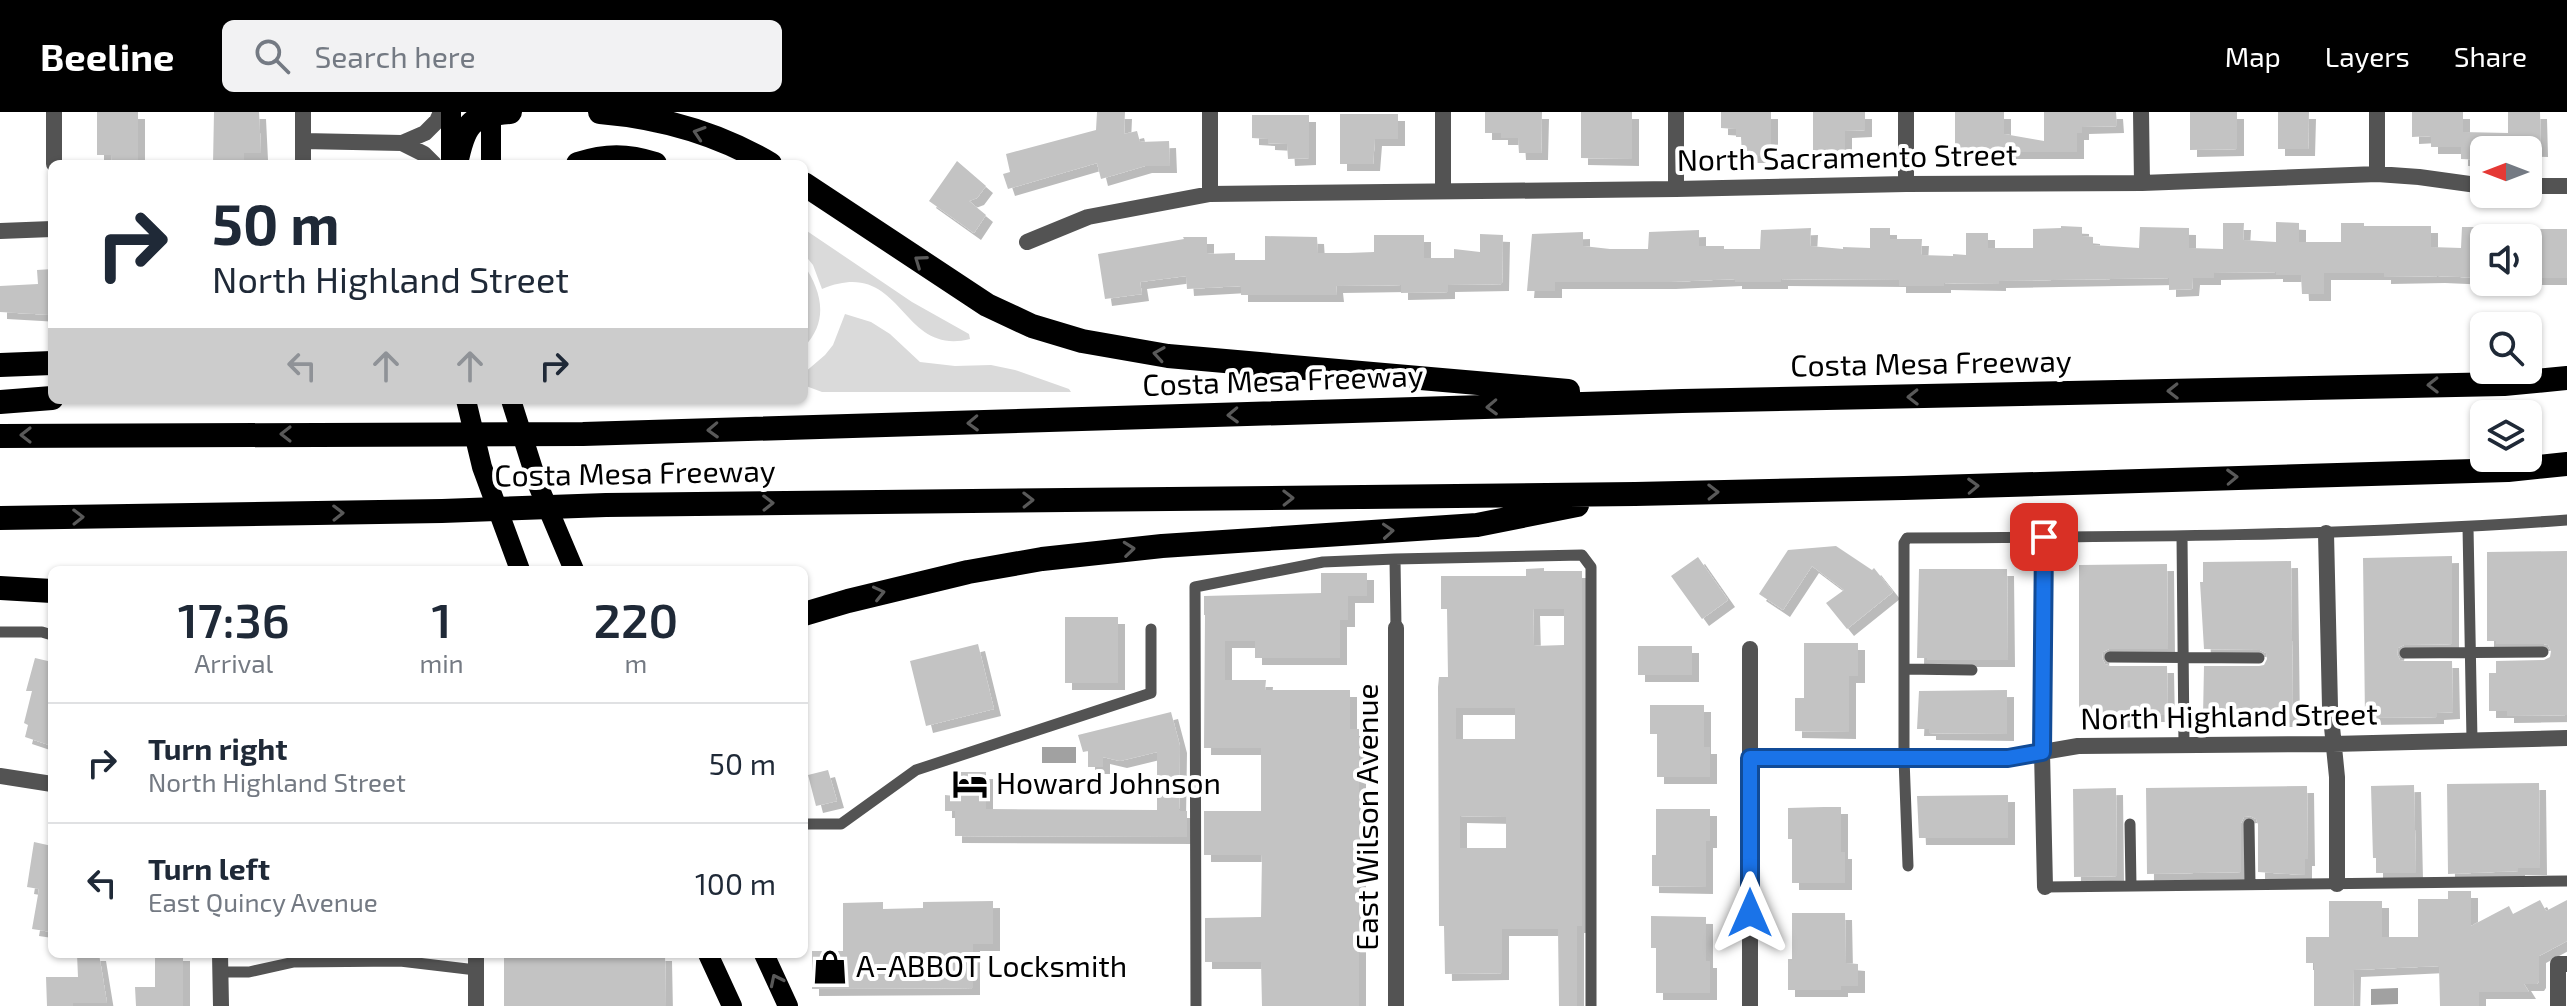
<!DOCTYPE html>
<style>
:root{--surface:#fff;--page:#f2f2f3;--text:#1f2937;--muted:#747a83;--line:#e0e1e3;--accent:#000}
body{margin:0;font-family:"Exo 2",sans-serif;background:var(--page);color:var(--text);height:100vh;display:flex;flex-direction:column;font-size:30px;white-space:nowrap}
*{box-sizing:border-box;margin:0}
p{font-size:26px;color:var(--muted)}
.icon{flex:none;width:44px;height:44px;fill:none;stroke:currentColor;stroke-width:2;stroke-linecap:round;stroke-linejoin:round}
.map{position:relative;flex:1;overflow:hidden}
.drawer{position:absolute;left:48px;top:454px;width:760px;height:392px;display:flex;flex-direction:column;background:var(--surface);border-radius:12px;box-shadow:0 2px 6px #0004}
.drawer>*{flex:none}
.guide{position:absolute;left:48px;top:48px;width:760px;height:244px;border-radius:12px;box-shadow:0 2px 6px #0004;background:#fff;color:var(--text);overflow:hidden}
.needle{width:52px;rotate:270deg}
.tools{position:absolute;left:2470px;top:24px;display:grid;gap:16px}
.tools a{display:grid;place-items:center;width:72px;height:72px;border-radius:12px;background:var(--surface);box-shadow:0 2px 6px #0004;font-size:40px}
.pin{position:absolute;display:grid;place-items:center;width:68px;height:68px;color:#fff;margin:-34px;border-radius:16px;box-shadow:0 4px 12px #0006}
.me{position:absolute;width:88px;margin:-44px;rotate:0deg;stroke-linejoin:round;filter:drop-shadow(0 0 6px #0008)}
.turn{display:flex;align-items:center;gap:28px;height:168px;padding:0 32px;font-size:36px}
.turn .icon{width:104px;height:104px;stroke-width:2.5}
.turn b{display:block;font-size:56px;line-height:68px}
.lanes{display:flex;align-items:center;height:76px;padding:0 32px;background:#0003;justify-content:center;gap:40px;direction:ltr}
.lanes .off{opacity:.35}
.eta{display:flex;justify-content:space-evenly;align-items:center;height:136px;text-align:center}
.eta b{font-size:48px;font-weight:600;line-height:56px}
ul{padding:0;list-style:none}
li{display:flex;align-items:center;gap:24px;height:120px;padding:0 32px;border-top:2px solid var(--line)}
li div{flex:1}
li b{display:block;font-size:30px}
li em{font-style:normal}
header{display:flex;align-items:center;gap:48px;box-sizing:border-box;height:112px;padding:0 40px;background:var(--accent);color:#fff}
header strong{font-size:38px}
nav{display:flex;gap:44px;margin-inline-start:auto;font-size:28px}
.search{width:560px;height:72px;background:var(--page);display:flex;align-items:center;gap:20px;box-sizing:border-box;padding:0 28px;border-radius:12px;color:var(--muted);font-size:30px}
.map>svg:first-child{display:block}
.green{fill:#dadada}
.water{fill:#a1a1a1}
.building{fill:#c3c3c3;fill-rule:evenodd;filter:url(#shadow)}
.lines{fill:none;stroke-linecap:round;stroke-linejoin:round}
.lane{stroke:#535353;stroke-width:11}
.street{stroke:#535353;stroke-width:16}
.primary{stroke:#000;stroke-width:20}
.highway{stroke:#000;stroke-width:24}
.oneway{stroke:#595959}
.route-casing{stroke:#114b97;stroke-width:20}
.route{stroke:#1a73e8;stroke-width:14}
.labels{text-anchor:middle;stroke-width:8;stroke-linejoin:round;paint-order:stroke}
.street-label{font-size:30px;fill:#000;stroke:#fff}
.poi-label{font-size:30px;fill:#000;stroke:#fff;text-anchor:start}
</style>
<header>
<strong>Beeline</strong>
<div class="search"><svg class="icon" aria-label="search" viewBox="0 0 24 24"><circle cx="10" cy="10" r="6"/><path d="M15 15l6 6"/></svg>Search here</div>
<nav><a>Map</a><a>Layers</a><a>Share</a></nav>
</header>
<div class="map">
<svg width="2567" height="894" viewBox="0 0 2567 894">
<defs>
<filter id="shadow"><feDropShadow dx="7" dy="7" stdDeviation="0" flood-color="#0004"/></filter>
</defs>
<rect width="100%" height="100%" fill="#fff"/>
<path class="green" d="M804 117 912 190 969 222 970 227C898 245 904 143 822 177L813 153 804 142Z
M804 153C822 180 829 209 804 235Z
M845 202 871 210 890 222 920 250 955 254 991 253 1015 258 1069 277 1071 280H822L806 274 804 261 825 243 833 233Z"/>
<path class="water" d="M1042 635H1076V651H1042Z
M2398 876V892L2371 893V877Z"/>
<path class="building" d="M97 0H138V52H112L111 43H97Z
M214 0H259L261 41H244V52H213Z
M1097 0H1125L1124 22 1137 19 1140 30 1169 29 1170 54H1145L1101 67 1097 51 1008 77 1003 62 1010 60 1006 42 1096 18Z
M1485 0H1542L1541 41H1519L1518 26H1501V21H1485Z
M1581 0H1632V47L1581 46Z
M1721 0H1771V44H1742L1741 25H1736V17L1721 16Z
M1813 0H1865V18L1845 19V43H1813Z
M1955 0H2004V22L2044 29V0H2116L2117 14 2082 15V21H2077V40H1955Z
M2190 0H2237V37L2190 38Z
M2278 0H2309L2308 37H2278Z
M2412 0H2463V20L2508 21V0H2540L2541 38 2486 37 2484 48 2461 47V35H2431V24L2412 25Z
M1340 2H1398V27H1375L1373 52H1340Z
M1252 3H1309V46L1288 47 1287 32 1268 31V27L1252 26Z
M957 49 986 74 977 86 969 89 986 103 974 121 929 89Z
M2276 110 2299 111V130H2341V111H2364V114H2431V135L2461 136 2462 115H2484L2483 166 2438 164 2384 165V161H2324V182H2302L2301 163H2276V160L2214 161V166H2193L2192 177 2169 178V166L1999 169V172L1944 171V174H1899V168L1781 167V170H1735V167L1669 170H1555V179H1527L1532 122 1583 120V134L1610 137H1648L1649 120 1699 118V134H1724V137H1760L1761 118 1811 116 1810 134 1843 137V135L1870 136V116H1890V127H1922L1921 143 1953 144V142L1966 143V121H1988V136H2033V117L2061 116V114L2082 115V124L2093 125V133L2139 136 2140 115 2189 116V136L2223 137V111H2244L2243 128 2276 130Z
M2528 117H2567V166H2528Z
M1480 122 1503 123 1502 172 1448 173V180L1401 181V173L1336 174 1337 183H1241V174L1187 177 1186 164 1140 170 1142 182 1105 187 1098 142 1184 127 1183 125H1207V142L1235 141V148H1265V124L1317 125 1318 141H1348L1374 140V123H1424V146H1454V137L1480 140Z
M52 157V203L0 200V174L38 172 37 158Z
M1836 434 1872 458 1874 456 1893 480 1847 517 1826 491 1844 478 1812 454 1783 498 1759 482 1788 438Z
M2567 439V603L2507 604V599H2489V561H2496V549L2544 548 2550 545 2551 539 2548 533 2544 532H2496V529H2487V440Z
M2452 444V532L2404 533 2398 536 2397 542 2400 548 2404 549H2452L2453 600 2437 601V605L2365 606 2363 446Z
M1698 445 1728 488 1702 507 1671 464Z
M2291 449 2293 608H2221V603L2203 604 2204 554H2259L2264 553 2267 547 2266 541 2260 538 2204 537 2200 470H2203V450Z
M2167 452 2168 537H2109L2103 540 2102 546 2105 552 2110 554H2167L2168 603H2151L2152 608 2079 609V453Z
M1544 456V459H1582V814H1577V894H1559L1558 817H1502V861L1445 862 1444 814H1439L1438 575 1439 565H1448L1447 497H1441V464H1526V457ZM1533 497H1564V533L1534 534ZM1456 596H1515V627H1456ZM1460 704 1506 705V736H1460Z
M1919 457H2007L2008 548H1927V546H1917Z
M1321 461H1367V484H1348V508H1340V546H1255V529H1225V568H1266L1265 578H1350V617H1359V894H1262L1261 850H1205V806L1261 805 1262 743H1204V699H1261V636H1204L1205 503H1204V484L1321 481Z
M1065 505H1118V571H1065Z
M1804 531H1858V564H1849V620L1795 619V586H1804Z
M978 532 994 597 926 614 910 549Z
M1638 534H1692V563H1638Z
M35 546 52 550V634L25 625 28 613 24 611 32 579H26Z
M2007 578V622L1929 621V617H1917L1919 579Z
M1650 593H1704V635H1710V665H1657V622H1650Z
M1171 600 1180 634 1179 699H1187V725L955 724V699H945V683L955 684V660H986V697L1157 698V640L1120 649 1103 645V655H1088V639L1083 640 1078 623Z
M828 658 837 689 816 694 808 663Z
M2539 671 2540 756H2518V759L2448 762 2447 672Z
M2414 673 2416 761H2376V746H2373L2371 674Z
M2307 674 2308 747H2305V763L2258 760V712L2256 707 2250 704 2244 705 2241 711V760L2147 762 2146 676Z
M2116 676 2117 764 2074 765 2073 677Z
M2008 683V726H1919L1917 684Z
M1824 695H1841V740H1845V771H1792V727H1788V696Z
M1656 697H1710V729H1706V775L1652 774V743H1656Z
M34 730 52 734V820L32 817 39 777 27 775Z
M2448 779H2471V814L2509 794 2513 802 2540 788 2546 799 2567 788V829L2539 844V869L2537 872H2524L2529 880H2479V894H2440L2439 854 2354 858 2353 894H2314V851H2306V825H2329V789H2382V825H2418V787H2448Z
M993 789V832H973V876L812 877V839H843V791L883 790V797L923 796V790Z
M1792 801H1845L1846 851 1858 852V874H1841V878H1788V847H1792Z
M1651 804 1706 805V849H1710V881H1656V836H1651Z
M77 842H99L107 891H73V894H47L46 865H78Z
M155 842H183V894H136L135 875H155Z
M504 842H665L666 894H504Z"/>
<g class="lines">
<path class="lane" d="M2468 415 2472 628
M2182 424 2184 634
M1396 516 1395 447 1582 443 1591 455V894
M0 520H42L52 523
M2405 541 2543 540
M2110 545 2259 546
M1905 557 1972 558
M804 712H841L916 658 1151 581V517
M2130 712 2131 774
M2249 712 2250 772
M1908 754 1904 646V431L1907 426C2127 425 2347 424 2567 408
M2045 775 2567 769
M221 860H249L294 850 400 849 476 858
M1196 894 1195 475 1323 450 1395 447"/>
<path class="street" d="M54 0V52
M303 0V52
M1210 0V82
M1676 0V77
M1906 0V72
M2141 0 2142 71
M2377 0V62
M303 29 402 31 425 21 437 9 441 0
M402 31 424 42 434 52
M2528 74H2567
M1443 79V0
M0 119 52 117
M1027 130 1088 105 1210 82 1676 77 1906 72 2142 71 2377 62 2419 65 2484 74
M2326 421 2330 595 2337 665V772
M2044 425 2042 640 2045 775
M1396 516V894
M1750 537V894
M1750 646H2008L2078 634 2333 632 2567 626
M0 664 52 672
M220 842 221 894
M476 842V894
M2558 894V852H2567"/>
<path class="primary" d="M491 0V52
M451 48V0
M466 288 482 355 520 458
M511 288 538 373 574 458
M708 842 732 894
M764 842 788 894"/>
<path class="highway" d="M600 0C659 5 719 22 770 52
M456 52C464 13 469 3 510 0
M578 52C606 43 627 43 655 52
M804 72 987 193 1032 214 1082 229 1168 244 1568 279
M0 253 52 251
M0 290 52 286
M0 324 583 322 1682 289 2504 272 2567 266
M0 406 442 399 606 393 1635 382 1904 376 2508 358 2567 352
M0 476 52 479
M804 502 848 489 968 460 1042 447 1162 434 1477 413 1577 393"/>
</g>
<defs><path id="oneway-chevron" d="M-2-3.5L2.5 0L-2 3.5" fill="none" stroke-width="1.6" stroke-linecap="round" stroke-linejoin="round" transform="scale(2)"/></defs>
<g class="oneway">
<use href="#oneway-chevron" transform="translate(699 21) rotate(-162)"/>
<use href="#oneway-chevron" transform="translate(920 149) rotate(-145)"/>
<use href="#oneway-chevron" transform="translate(1159 242) rotate(-171)"/>
<use href="#oneway-chevron" transform="translate(2433 273) rotate(179)"/>
<use href="#oneway-chevron" transform="translate(2173 279) rotate(179)"/>
<use href="#oneway-chevron" transform="translate(1913 285) rotate(179)"/>
<use href="#oneway-chevron" transform="translate(1492 295) rotate(178)"/>
<use href="#oneway-chevron" transform="translate(1233 303) rotate(178)"/>
<use href="#oneway-chevron" transform="translate(973 311) rotate(178)"/>
<use href="#oneway-chevron" transform="translate(713 318) rotate(178)"/>
<use href="#oneway-chevron" transform="translate(286 322) rotate(180)"/>
<use href="#oneway-chevron" transform="translate(26 323) rotate(180)"/>
<use href="#oneway-chevron" transform="translate(2232 365) rotate(-2)"/>
<use href="#oneway-chevron" transform="translate(1973 374) rotate(-2)"/>
<use href="#oneway-chevron" transform="translate(1713 380) rotate(-1)"/>
<use href="#oneway-chevron" transform="translate(1288 386) rotate(-1)"/>
<use href="#oneway-chevron" transform="translate(1028 388) rotate(-1)"/>
<use href="#oneway-chevron" transform="translate(768 391) rotate(-1)"/>
<use href="#oneway-chevron" transform="translate(338 401) rotate(-1)"/>
<use href="#oneway-chevron" transform="translate(78 405) rotate(-1)"/>
<use href="#oneway-chevron" transform="translate(1388 419) rotate(-4)"/>
<use href="#oneway-chevron" transform="translate(1129 437) rotate(-6)"/>
<use href="#oneway-chevron" transform="translate(879 481) rotate(-13)"/>
<use href="#oneway-chevron" transform="translate(776 868) rotate(-116)"/>
</g>
<g class="lines">
<g class="route-casing">
<path id="route" d="M1750 801V646H2008L2042 640 2044 425"/>
</g>
<use href="#route" class="route"/>
</g>
<defs>
<g id="hotel-bare" transform="scale(2.76)"><path d="M-6-4.5h1.5V1H6V5H4.5V3h-9V5H-6ZM-4 0a1.8 1.8 0 1 1 3.6 0ZM.5 0V-2.5h3Q6-2.5 6 0Z" fill="#000" stroke="#fff" stroke-width="2.5" paint-order="stroke"/></g>
<g id="shop-bare" transform="scale(2.76)"><path d="M-5-2.5h2.3a2.7 3.5 0 0 1 5.4 0H5L5.5 6h-11ZM-1.5-2.5h3a1.5 2.3 0 0 0-3 0Z" fill="#000" stroke="#fff" stroke-width="2.5" paint-order="stroke"/></g>
</defs>
<g fill-rule="evenodd">
<use href="#hotel-bare" x="970" y="672"/>
<use href="#shop-bare" x="830" y="855"/>
</g>
<g class="labels">
<g class="street-label">
<text transform="translate(1847 46) rotate(-1)" y="10">North Sacramento Street</text>
<text transform="translate(1931 252) rotate(-1)" y="10">Costa Mesa Freeway</text>
<text transform="translate(1283 269) rotate(-2)" y="10">Costa Mesa Freeway</text>
<text transform="translate(635 362) rotate(-1)" y="10">Costa Mesa Freeway</text>
<text transform="translate(2229 605) rotate(-1)" y="10">North Highland Street</text>
<text transform="translate(1368 705) rotate(-90)" y="10">East Wilson Avenue</text>
</g>
<g class="poi-label">
<text x="996" y="682">Howard Johnson</text>
<text x="856" y="865">A-ABBOT Locksmith</text>
</g>
</g>
</svg>
<div class="tools">
<a><svg class="needle" viewBox="-14 -14 28 28"><path d="M0-13l5 13h-10z" fill="#e53935"/><path d="M0 13l5-13h-10z" fill="#747a83"/></svg></a>
<a><svg class="icon" aria-label="sound" viewBox="0 0 24 24"><path d="M4 9h4l5-4v14l-5-4H4zM17 9q2 3 0 6"/></svg></a>
<a><svg class="icon" aria-label="search" viewBox="0 0 24 24"><circle cx="10" cy="10" r="6"/><path d="M15 15l6 6"/></svg></a>
<a><svg class="icon" aria-label="layers" viewBox="0 0 24 24"><path d="M12 4l9 5-9 5-9-5zM3 14l9 5 9-5"/></svg></a>
</div>
<div class="pin" style="left:2044px;top:425px;background:#d93025"><svg class="icon" aria-label="arrive" viewBox="0 0 24 24"><path d="M6 21V4h12l-3 4 3 4H6"/></svg></div>
<svg class="me" style="left:1750px;top:801px" viewBox="-20 -20 40 40"><path d="M0-17L14 15 0 8-14 15z" fill="#1a73e8" stroke="#fff" stroke-width="4"/></svg>
<div class="guide">
<div class="turn"><svg class="icon" aria-label="right" viewBox="0 0 24 24"><path d="M7 20v-9h11M14 6l5 5-5 5"/></svg><div><b>50 m</b>North Highland Street</div></div>
<div class="lanes"><svg class="icon off" aria-label="left" viewBox="0 0 24 24"><path d="M17 20v-9H6M10 6l-5 5 5 5"/></svg><svg class="icon off" aria-label="ahead" viewBox="0 0 24 24"><path d="M12 20V5M6 11l6-6 6 6"/></svg><svg class="icon off" aria-label="ahead" viewBox="0 0 24 24"><path d="M12 20V5M6 11l6-6 6 6"/></svg><svg class="icon" aria-label="right" viewBox="0 0 24 24"><path d="M7 20v-9h11M14 6l5 5-5 5"/></svg></div>
</div>
<section class="drawer">
<div class="eta">
<div><b>17:36</b><p>Arrival</p></div>
<div><b>1</b><p>min</p></div>
<div><b>220</b><p>m</p></div>
</div>
<ul>
<li><svg class="icon" aria-label="right" viewBox="0 0 24 24"><path d="M7 20v-9h11M14 6l5 5-5 5"/></svg><div><b>Turn right</b><p>North Highland Street</p></div><em>50 m</em></li>
<li><svg class="icon" aria-label="left" viewBox="0 0 24 24"><path d="M17 20v-9H6M10 6l-5 5 5 5"/></svg><div><b>Turn left</b><p>East Quincy Avenue</p></div><em>100 m</em></li>
</ul>
</section>
</div>
